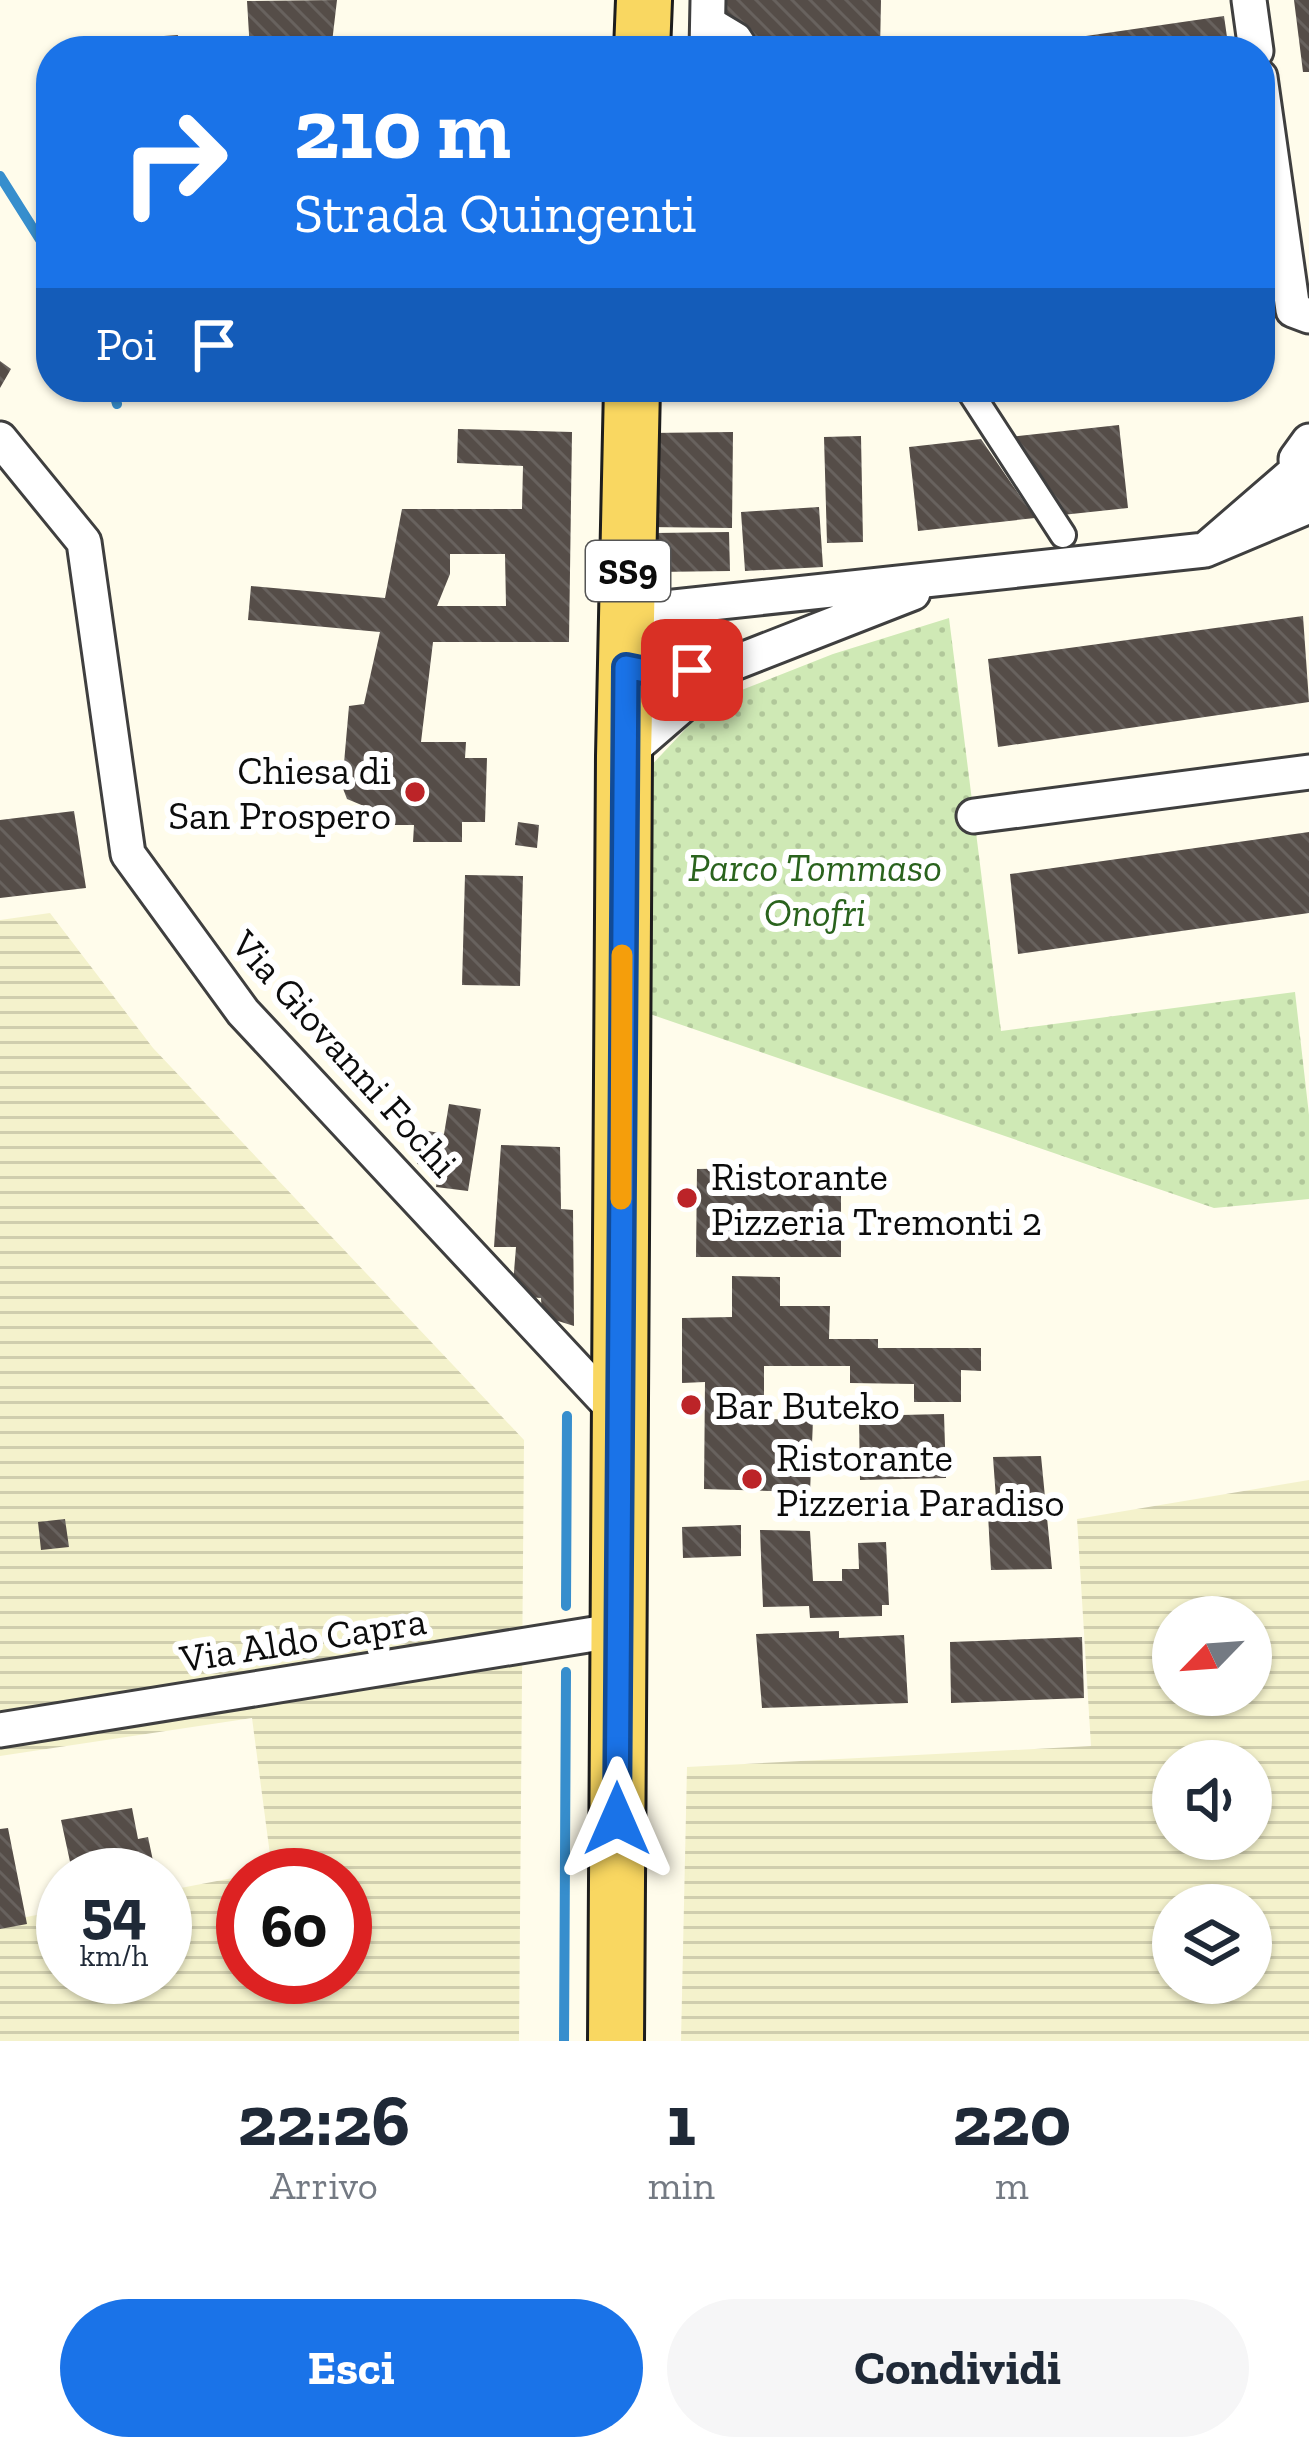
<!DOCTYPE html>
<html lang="it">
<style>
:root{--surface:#fff;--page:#f6f6f7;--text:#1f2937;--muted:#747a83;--accent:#1a73e8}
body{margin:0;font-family:"Zilla Slab",serif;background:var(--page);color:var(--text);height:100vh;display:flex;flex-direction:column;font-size:45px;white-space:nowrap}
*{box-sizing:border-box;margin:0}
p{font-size:39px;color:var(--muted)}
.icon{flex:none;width:66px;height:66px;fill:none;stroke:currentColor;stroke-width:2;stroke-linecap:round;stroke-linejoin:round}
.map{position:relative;height:2041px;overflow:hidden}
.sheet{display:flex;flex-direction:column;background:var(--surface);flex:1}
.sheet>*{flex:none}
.top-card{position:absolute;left:36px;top:36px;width:1239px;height:366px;border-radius:48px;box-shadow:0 3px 9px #0004;background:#1a73e8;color:#fff;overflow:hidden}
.needle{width:78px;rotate:245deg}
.buttons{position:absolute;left:1152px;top:1596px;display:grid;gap:24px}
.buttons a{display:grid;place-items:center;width:120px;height:120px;border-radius:50%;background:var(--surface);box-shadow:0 3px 9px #0004;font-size:60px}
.speed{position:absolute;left:36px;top:1848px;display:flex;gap:24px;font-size:60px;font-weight:700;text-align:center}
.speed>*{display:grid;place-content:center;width:156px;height:156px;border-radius:50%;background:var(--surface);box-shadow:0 3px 9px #0004;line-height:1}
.speed small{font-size:30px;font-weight:400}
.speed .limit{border:18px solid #d22;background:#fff;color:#111}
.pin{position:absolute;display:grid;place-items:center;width:102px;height:102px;color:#fff;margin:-51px;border-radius:24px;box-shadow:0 6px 18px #0006}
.me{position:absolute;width:132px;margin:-66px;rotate:0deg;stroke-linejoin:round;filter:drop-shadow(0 0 9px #0008)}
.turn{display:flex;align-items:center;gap:42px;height:252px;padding:0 60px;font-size:54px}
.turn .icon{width:156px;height:156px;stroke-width:2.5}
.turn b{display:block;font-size:84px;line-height:102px}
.then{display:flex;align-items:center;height:114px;padding:0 60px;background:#0003;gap:24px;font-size:45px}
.eta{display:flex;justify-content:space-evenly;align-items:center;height:204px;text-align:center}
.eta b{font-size:72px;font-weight:700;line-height:84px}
.action{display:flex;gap:24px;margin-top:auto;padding:24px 60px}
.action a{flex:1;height:138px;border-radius:72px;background:var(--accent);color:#fff;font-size:48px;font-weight:700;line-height:138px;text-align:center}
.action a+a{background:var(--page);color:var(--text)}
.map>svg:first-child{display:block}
.farmland{fill:url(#farmland-rules);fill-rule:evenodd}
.grass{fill:url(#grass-dots)}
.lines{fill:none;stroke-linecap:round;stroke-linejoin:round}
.stream{stroke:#378ecd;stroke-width:10}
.building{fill:url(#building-back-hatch);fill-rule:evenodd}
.pedestrian-casing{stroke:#3f3f3f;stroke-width:30}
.minor-casing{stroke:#3f3f3f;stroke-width:39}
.primary-casing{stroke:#1d1d1d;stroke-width:60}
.pedestrian{stroke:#fff;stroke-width:24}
.minor{stroke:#fff;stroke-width:33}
.primary{stroke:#f9d761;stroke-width:54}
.route-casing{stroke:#114b97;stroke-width:30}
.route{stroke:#1a73e8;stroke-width:21}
.slow{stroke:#f59e0b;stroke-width:21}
.poi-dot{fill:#bc2428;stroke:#fff;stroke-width:4.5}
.labels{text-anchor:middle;stroke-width:12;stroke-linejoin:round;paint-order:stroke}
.shield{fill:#fff;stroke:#555;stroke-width:3}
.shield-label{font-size:36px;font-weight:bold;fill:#0c0c0c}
.poi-label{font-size:39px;fill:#0c0c0c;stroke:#fff;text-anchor:start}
.park-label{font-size:39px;font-style:italic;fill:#2a631d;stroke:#fff}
.street-label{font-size:39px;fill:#0c0c0c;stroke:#fff}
</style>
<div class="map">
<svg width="1309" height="2041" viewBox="0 0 1309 2041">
<defs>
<pattern id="farmland-rules" width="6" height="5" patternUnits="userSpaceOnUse" patternTransform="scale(3)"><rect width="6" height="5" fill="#f4f2cc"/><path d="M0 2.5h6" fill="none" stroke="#d0ceae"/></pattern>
<pattern id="grass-dots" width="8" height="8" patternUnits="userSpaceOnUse" patternTransform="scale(3)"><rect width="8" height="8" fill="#cfe9b5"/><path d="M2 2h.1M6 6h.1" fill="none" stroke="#b1c79a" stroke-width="1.8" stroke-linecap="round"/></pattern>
<pattern id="building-back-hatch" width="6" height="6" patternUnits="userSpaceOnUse" patternTransform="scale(3)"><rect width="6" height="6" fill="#554d48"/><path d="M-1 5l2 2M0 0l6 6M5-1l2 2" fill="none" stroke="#68625e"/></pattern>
</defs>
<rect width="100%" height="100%" fill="#fffceb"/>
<path class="farmland" d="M50 913 153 1048 524 1440 519 2041H0V1922L63 1910V1977H165V1891L243 1876V1977H345V1875H251L272 1870 252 1718 0 1756V920Z
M1309 1480V2041H681L687 1767 1091 1746 1077 1519ZM1173 1617H1251V1695H1173ZM1173 1761H1251V1839H1173ZM1173 1905H1251V1983H1173Z"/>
<path class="grass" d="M949 618 1001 1031 1295 992 1309 1115V1199L1214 1208 647 1013 646 771 711 702 833 654Z"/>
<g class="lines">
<path class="stream" d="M0 176 51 257
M112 387 117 404
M566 1606 567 1416
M564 2041 566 1672"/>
</g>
<path class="building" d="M337 0 331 51H250L247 1Z
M721 0H881L880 51H765L755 35 721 8Z
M1294 0H1309V72H1303Z
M1224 16 1229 51H1081L1079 37Z
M178 35 179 51H108L107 40Z
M0 361 11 369 0 388Z
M321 387H385L386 393 345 395V391L321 392Z
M1119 425 1128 508 1062 515 1008 437Z
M458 429 572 432 569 642H433L421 742H466L465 758H487L485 822H462V842H413L414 825H376V811L347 799 342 786 349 706 364 704 380 632 248 620 251 586 385 598 402 509H522L523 466 457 463ZM450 554H505L506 606H437L450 574Z
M733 432 732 528 647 527 649 433Z
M861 436 863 542 827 543 824 437Z
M981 439 1035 518 918 531 909 447Z
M819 507 823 567 745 571 741 512Z
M729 532 730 571 656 572V533Z
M1303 616 1309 702 998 747 988 659Z
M74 811 86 888 0 898V820Z
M518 822 539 825 537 848 515 845Z
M1309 832V913L1018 954 1010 874Z
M465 875 523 876 520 986 462 985Z
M449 1104 481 1109 468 1191 436 1187 439 1167 417 1164 423 1130 444 1134Z
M501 1145 560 1147 561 1209 573 1210 574 1326 542 1316 541 1298 512 1296 516 1247H494Z
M769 1168V1192H841V1257H696L697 1169Z
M732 1276 780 1277V1306H830L829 1339H878V1348H981V1371L961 1370V1402H914V1384L850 1383V1366H764V1419L813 1420 810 1492 704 1489 705 1382 682 1383V1318L732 1317Z
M944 1414 946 1478 860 1480 859 1416Z
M1041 1456 1052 1569 991 1570 988 1514 997 1513 993 1457Z
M65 1519 69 1547 41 1550 38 1522Z
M741 1525V1556L683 1558 682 1527Z
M760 1530 810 1531 813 1581H842V1569H859L858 1543 886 1542 889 1605H882V1616L810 1618 809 1606 763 1607Z
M839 1631V1638L904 1635 908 1703 762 1708 756 1634Z
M1082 1637 1084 1698 951 1703 950 1642Z
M132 1808 138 1839 148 1837 156 1875 72 1871 61 1820Z
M8 1828 27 1924 0 1929V1829Z"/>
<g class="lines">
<g class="pedestrian-casing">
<path id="pedestrian" d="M708 18 738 36 748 51
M967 387 1063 535"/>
</g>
<g class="minor-casing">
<path id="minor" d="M1249 0 1256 51
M707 51 708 0
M1260 77 1293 310 1309 316
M0 439 84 542 128 854 243 1012 620 1416
M1294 473 1205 550 1307 507
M1298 494 1296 459 1309 441
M627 612 1205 550
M626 667 666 675 729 665
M624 756 729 665 913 593
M974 816 1309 772
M0 1730 619 1630"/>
</g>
<g class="primary-casing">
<path id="primary" d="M642 51 644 0
M616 2041 624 756 632 387"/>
</g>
<use href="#pedestrian" class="pedestrian"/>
<use href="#minor" class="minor"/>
<use href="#primary" class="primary"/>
</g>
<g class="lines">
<g class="route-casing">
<path id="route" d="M617 1819 626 667 665 675 692 670"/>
</g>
<use href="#route" class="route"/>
<path class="slow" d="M621 1199 622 955"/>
</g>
<g class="poi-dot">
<circle cx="415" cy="792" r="12"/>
<circle cx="687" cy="1198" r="12"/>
<circle cx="691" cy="1405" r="12"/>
<circle cx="752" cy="1479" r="12"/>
</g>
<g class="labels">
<rect class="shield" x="586" y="541" width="84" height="60" rx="9"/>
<g class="shield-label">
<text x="628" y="584">SS9</text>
</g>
<g class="poi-label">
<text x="391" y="784" text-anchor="end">Chiesa di<tspan x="391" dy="45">San Prospero</tspan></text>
<text x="711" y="1190">Ristorante<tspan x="711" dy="45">Pizzeria Tremonti 2</tspan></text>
<text x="715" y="1419">Bar Buteko</text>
<text x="776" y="1471">Ristorante<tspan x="776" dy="45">Pizzeria Paradiso</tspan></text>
</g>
<g class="park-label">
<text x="815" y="881">Parco Tommaso<tspan x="815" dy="45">Onofri</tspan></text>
</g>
<g class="street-label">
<text transform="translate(345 1053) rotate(48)" y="14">Via Giovanni Fochi</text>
<text transform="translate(303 1639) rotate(-9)" y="14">Via Aldo Capra</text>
</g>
</g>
</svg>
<div class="buttons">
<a><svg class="needle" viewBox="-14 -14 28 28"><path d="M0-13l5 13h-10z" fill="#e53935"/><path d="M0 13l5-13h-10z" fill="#747a83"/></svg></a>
<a><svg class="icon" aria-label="sound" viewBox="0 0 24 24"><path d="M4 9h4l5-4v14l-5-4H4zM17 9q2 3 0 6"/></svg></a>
<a><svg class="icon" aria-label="layers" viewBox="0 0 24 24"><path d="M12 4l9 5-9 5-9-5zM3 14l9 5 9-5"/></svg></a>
</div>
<div class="speed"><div>54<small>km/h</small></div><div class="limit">60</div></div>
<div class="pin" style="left:692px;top:670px;background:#d93025"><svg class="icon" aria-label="arrive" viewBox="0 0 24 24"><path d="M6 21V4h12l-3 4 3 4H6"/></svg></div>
<svg class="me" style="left:617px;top:1819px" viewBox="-20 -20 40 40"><path d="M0-17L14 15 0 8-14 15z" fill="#1a73e8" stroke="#fff" stroke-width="4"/></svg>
<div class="top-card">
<div class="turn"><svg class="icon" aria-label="right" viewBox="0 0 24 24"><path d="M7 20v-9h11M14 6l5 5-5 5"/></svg><div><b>210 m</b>Strada Quingenti</div></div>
<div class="then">Poi<svg class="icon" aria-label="arrive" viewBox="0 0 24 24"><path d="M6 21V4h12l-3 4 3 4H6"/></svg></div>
</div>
</div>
<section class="sheet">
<div class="eta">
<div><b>22:26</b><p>Arrivo</p></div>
<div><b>1</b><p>min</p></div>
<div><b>220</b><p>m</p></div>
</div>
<div class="action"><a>Esci</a><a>Condividi</a></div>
</section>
